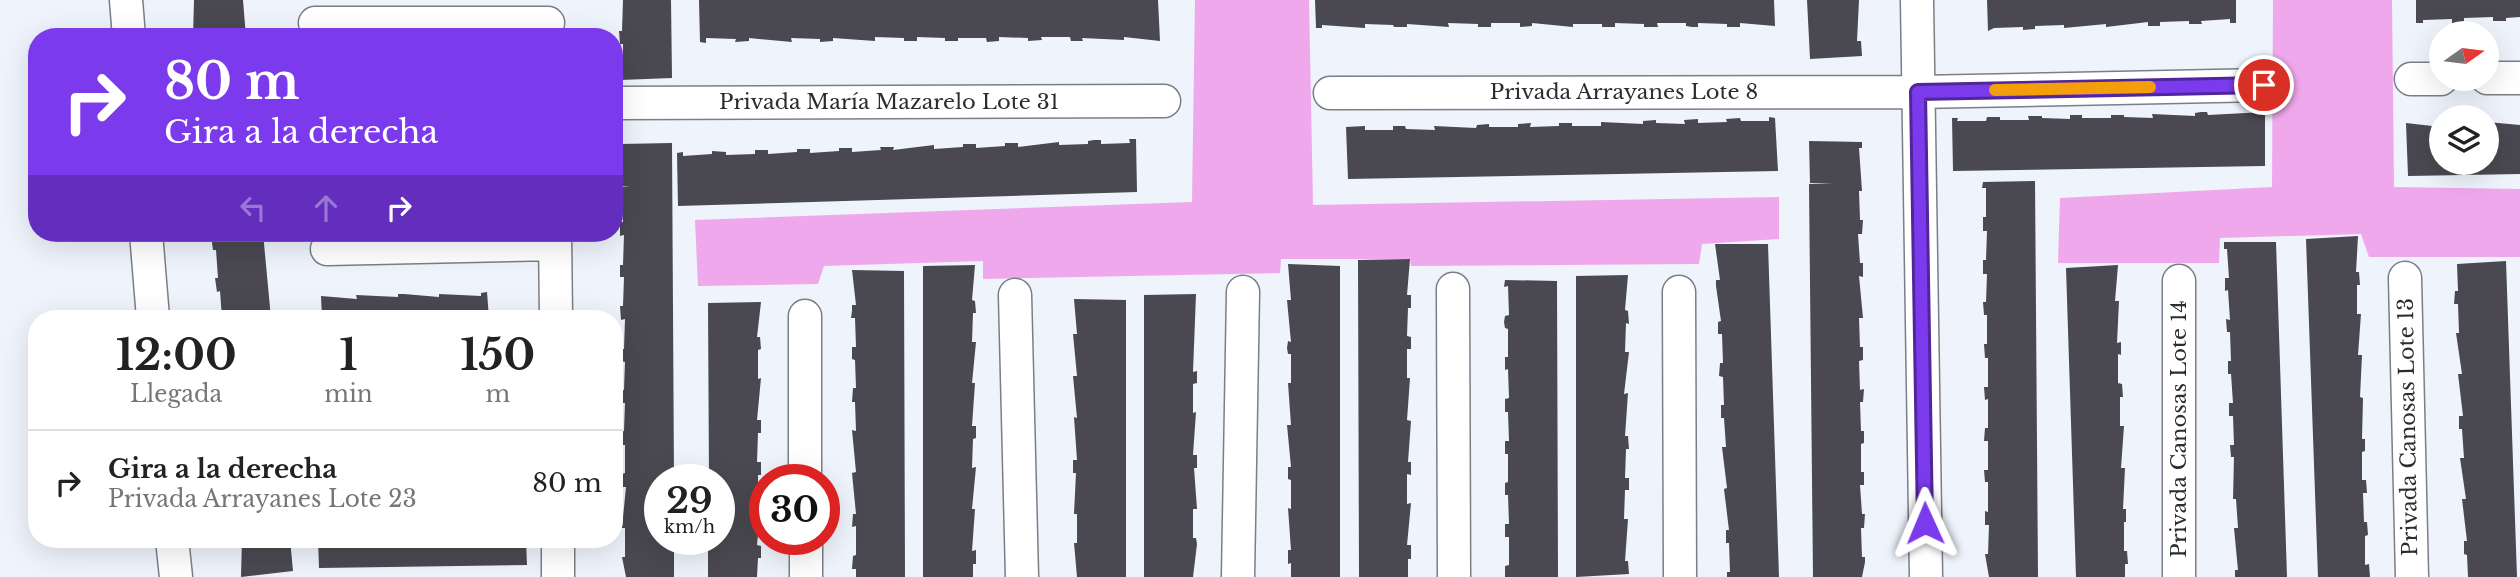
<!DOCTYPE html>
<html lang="es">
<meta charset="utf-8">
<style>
:root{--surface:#fff;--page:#f6f6f6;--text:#222;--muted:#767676;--line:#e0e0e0}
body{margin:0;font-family:"Libre Baskerville",serif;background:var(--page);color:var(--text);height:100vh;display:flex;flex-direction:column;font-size:26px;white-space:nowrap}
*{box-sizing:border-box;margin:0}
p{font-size:23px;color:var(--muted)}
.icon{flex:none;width:38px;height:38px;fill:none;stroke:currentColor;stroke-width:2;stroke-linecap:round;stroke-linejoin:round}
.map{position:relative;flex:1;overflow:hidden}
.panel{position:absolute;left:28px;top:310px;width:595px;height:238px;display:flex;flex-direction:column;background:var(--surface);border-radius:28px;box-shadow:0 7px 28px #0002}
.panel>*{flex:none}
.top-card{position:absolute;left:28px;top:28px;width:595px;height:214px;border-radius:28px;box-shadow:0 7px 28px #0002;background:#7c3aed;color:#fff;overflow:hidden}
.needle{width:46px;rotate:76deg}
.buttons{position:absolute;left:2429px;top:21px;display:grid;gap:14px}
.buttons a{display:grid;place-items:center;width:70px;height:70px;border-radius:50%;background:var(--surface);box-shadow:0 7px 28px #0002;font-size:35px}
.speed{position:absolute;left:644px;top:464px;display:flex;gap:14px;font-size:35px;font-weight:700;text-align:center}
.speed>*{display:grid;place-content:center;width:91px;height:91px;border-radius:50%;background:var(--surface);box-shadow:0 7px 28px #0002;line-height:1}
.speed small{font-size:18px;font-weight:400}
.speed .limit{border:10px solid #d22;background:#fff;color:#111}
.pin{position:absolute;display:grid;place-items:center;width:60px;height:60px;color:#fff;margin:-30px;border:4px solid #fff;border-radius:50%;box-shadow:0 2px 7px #0007}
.me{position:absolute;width:77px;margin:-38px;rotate:359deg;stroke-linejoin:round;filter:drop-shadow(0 0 5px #0008)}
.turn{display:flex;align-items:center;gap:24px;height:147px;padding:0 21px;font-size:32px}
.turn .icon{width:91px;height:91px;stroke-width:2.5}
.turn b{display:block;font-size:49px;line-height:60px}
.lanes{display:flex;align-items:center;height:66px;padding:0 21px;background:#0003;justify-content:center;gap:35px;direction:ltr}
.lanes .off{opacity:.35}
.eta{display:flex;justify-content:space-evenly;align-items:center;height:119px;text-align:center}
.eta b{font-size:42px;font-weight:700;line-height:49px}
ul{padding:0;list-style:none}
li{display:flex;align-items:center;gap:21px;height:105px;padding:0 21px;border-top:2px solid var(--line)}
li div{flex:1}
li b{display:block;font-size:26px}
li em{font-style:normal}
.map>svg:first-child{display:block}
.green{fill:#f0a8ed}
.building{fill:#4a4850}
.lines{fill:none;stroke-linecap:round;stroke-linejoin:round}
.minor-casing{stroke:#7a7e87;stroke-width:35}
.minor{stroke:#fff;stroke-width:32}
.route-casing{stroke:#51269a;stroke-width:18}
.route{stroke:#7c3aed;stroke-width:12}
.slow{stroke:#f59e0b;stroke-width:12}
.labels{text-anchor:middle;stroke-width:7;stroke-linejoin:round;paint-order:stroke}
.street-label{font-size:21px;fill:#2b2d31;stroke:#fff}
</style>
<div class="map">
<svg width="2520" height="577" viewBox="0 0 2520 577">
<rect width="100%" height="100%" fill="#eef3fc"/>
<path class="green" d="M1195 0H1309L1313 205 1779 197V239L1702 244 1699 264 1411 266 1410 259H1281L1280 273 983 279V261L824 266 818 284 698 286 695 220 1192 202Z
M2273 0H2392L2394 187 2520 189V257H2369L2361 234 2220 238 2219 263H2058L2060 198 2272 187Z"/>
<path class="building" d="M194 0H243L246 37H193Z
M623 0H671L672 78 620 80 619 73H623V44H620L619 31H622Z
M699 0H1158L1160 41 1124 37V40L1082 38 1083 41H1071L1070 37H1041L1042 40 1028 41V38L999 37V41L987 42 986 38H958V41H945V38L917 37V41H904V38L875 37V41L833 38V41L820 42V39L791 38 792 42 749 38V41L735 42 736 39 706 38V43L700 42Z
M1315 0H1774L1775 26 1740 23V27H1727V24L1698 23V27H1692L1686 26V23H1657L1658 27H1644V24L1615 23V27H1602V24H1573V27L1532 23V26L1520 27V23H1491V27H1478V24L1448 23 1449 27 1407 24V27H1394L1393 25 1365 24V28L1322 25V28H1316Z
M1807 0H1859L1857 41H1861L1862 56 1810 59Z
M1987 0H2236V23H2230V19L2201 21 2202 24H2189V21L2160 22V26H2148V22L2106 27V24L2064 28V25L2035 26V29L2023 30V27L1994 28 1988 31Z
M2416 0H2520V17L2506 18V21H2493V17L2464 18V22L2452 23V19L2423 20V23H2416Z
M2201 112H2207L2208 115 2265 112V166L1953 171 1952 118H1958L1957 121H1986L1987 117H2000V120H2029L2028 116H2042V118L2070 119V115H2082V118H2111V115H2124V117L2153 118 2152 114 2195 116V113Z
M1769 117 1775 118 1778 171 1348 179 1346 127 1365 126V130H1393V126H1405L1406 129 1435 130 1434 126 1476 128 1477 125 1489 124V127H1518V124L1531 123 1530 127 1559 126V123H1572V126H1601V122L1643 124V121L1656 120V123L1685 124 1684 120 1698 119V123L1727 122 1726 119 1740 118 1741 121H1769Z
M2487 122 2520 125V174L2408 176 2406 123 2441 127V163H2487Z
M1129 139H1136L1137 192 678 206 677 153 683 152V156L712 154V151L726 152V155L755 154V150H768V154L797 152V149H810V153L839 151V148H852V152L881 150 880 147H894L893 150 934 145V149L963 147V144H976V148L1005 146V143H1018V147L1059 142V145L1088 144V141L1094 140H1101V144L1130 143Z
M1809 141 1862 142V148H1859L1862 191H1859L1860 220H1863L1862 234H1858L1860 263H1863V277L1859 276 1863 318H1859L1860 347H1863V360L1859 361 1860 390 1864 389 1863 402H1860L1861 431H1864V443L1861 444V472H1864V485H1860L1862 514H1865L1864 528H1861L1862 557H1865V562L1862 577H1813L1809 184 1833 183H1810Z
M672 143 674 480H660V539H674V577H626L622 557H625V528H622L626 487H622V474L625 473V445H621V432L624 431 625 403H621V391L624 390 625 362 621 361V349H624L625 319 621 320 620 306H623L624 277H620V265H623L624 235 620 236V222H623V193H620V187H630L620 186 623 150H619L620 144Z
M2035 181 2038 577H1989L1985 554H1988L1989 525H1985V511L1988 512V482H1985L1984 470H1988V441H1984L1985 428H1988V399L1985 400 1984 387H1988V358H1985L1984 344H1987V315H1984L1983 302H1986L1987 274H1983V260H1986L1987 231H1983V217H1986V188H1982L1983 182Z
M214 233H263L271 318H222L220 291 217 292 215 278H218L216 250H213L212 243Z
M2358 236 2356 272H2359L2360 285H2357V314H2361L2358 355H2362L2360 397 2363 398 2362 439H2365V451L2362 452V480H2366L2367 493H2363L2364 522H2367L2368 535 2365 536V565L2369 564 2370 577H2318L2306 239Z
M2224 242H2276L2287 577H2235V570H2238L2234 528H2238L2236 499H2233L2234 457H2231L2230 445H2234L2233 416H2229V403H2233L2231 374H2228V361H2231L2230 332H2227L2226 319 2230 320 2228 290 2225 291V278H2229L2227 249H2224Z
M1715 244H1768L1779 577H1727V572H1730L1729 543H1726V530H1729L1724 489 1727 488 1722 447H1726L1724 418H1721V405H1724L1723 377 1719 376 1720 363H1723L1722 334H1718V322L1721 321 1716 286V280H1720Z
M1410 259 1407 295H1411V308H1408L1407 336 1411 337V349H1407V378H1410L1407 420 1411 421 1408 462H1411V475L1407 474V504L1411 503 1407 545H1411V559H1408V577H1359L1358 260Z
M2506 261 2517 577H2468L2467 555 2464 554V541H2467L2462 499H2466L2460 458H2464L2462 429H2459V416H2463L2458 374H2462L2456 333H2459L2458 304H2454L2455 291H2458L2457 264Z
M1288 264 1340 266V577H1291V563L1288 564V550H1291L1288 508 1291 509V480L1288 479V467H1291L1287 425H1291L1288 383H1291V354H1288L1287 348 1288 341 1291 342 1287 300H1291Z
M975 265 972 300 975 301 976 313H973L972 342H976L972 383H975L972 426H976V438L973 439 972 468 976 467 972 509H975L972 551 976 550V564H973V577H923V266Z
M2118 265 2115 301H2119L2117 343 2121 342V355L2118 354V383L2122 384 2123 397H2120V426H2124L2121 468H2125L2123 509H2126V522H2124V551H2127L2128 564H2125V577H2076L2066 268Z
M852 270 904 271 905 577H856V569H852L853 556 856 555V526L852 527 853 514H856L852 473 856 472 852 430 856 431 855 402H852L853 388H856L855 360 852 359V347H856L855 318H851L852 311V305H856Z
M1628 275 1625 310 1628 311 1629 324 1626 323 1625 352H1629L1624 394 1628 393 1625 436H1628L1629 449H1626L1625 478H1629V490H1625L1624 519H1628L1625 561H1628L1629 574 1576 577V276Z
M1505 280 1557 281 1558 577H1505V566L1509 565V537H1505V524H1509L1508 495H1505V483L1508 482V454H1505V441H1509L1508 412H1505V399L1509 398 1508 369 1505 370V357H1508V329L1505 328 1504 322 1505 316 1509 315 1508 286 1504 287Z
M487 292 489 318H322L321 296 357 299 356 295 398 297V294H404L439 297V294L481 296V293Z
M1196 294 1193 372 1197 371V383L1193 384V413L1196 412 1193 455H1197V468H1194L1197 509H1193V538H1196L1197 544 1193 577H1144V295Z
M1074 299 1126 300V577H1077L1074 543H1077V514H1074L1076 473H1073V460H1077L1074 417 1077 418 1073 376H1077L1073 334H1077Z
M761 302 757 337H760L761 349 758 350V379L761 378 757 420H761V433H758L757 462H761V475H758V504H761L757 545 761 546V558H758L757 577H708V539H719V480H709L708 303Z
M242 539H290L293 571 241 577Z
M318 539H526L527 565 319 568Z"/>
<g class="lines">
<g class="minor-casing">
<path id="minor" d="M126 0 129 37
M1917 0 1926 577
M315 23H548
M2487 78H2520
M2411 79H2441
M1330 93 1918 92 2264 85
M614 103 1164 101
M146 233 153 318
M555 233 556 318
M327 249 555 244
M2405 278 2412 577
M1453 289 1454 577
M1679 292 1680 577
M1015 295 1022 577
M805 316V480
M172 539 176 577
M558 539V577
M806 539V577
M1238 577 1243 292
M2179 577V281"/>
</g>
<use href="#minor" class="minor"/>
</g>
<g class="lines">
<g class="route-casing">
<path id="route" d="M1925 523 1918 92 2264 85"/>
</g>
<use href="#route" class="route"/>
<path class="slow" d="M1995 90 2150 87"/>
</g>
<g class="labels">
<g class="street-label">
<text x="1624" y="99">Privada Arrayanes Lote 8</text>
<text x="889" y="109">Privada María Mazarelo Lote 31</text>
<text transform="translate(2408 427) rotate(-91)" y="7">Privada Canosas Lote 13</text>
<text transform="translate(2179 429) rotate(-90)" y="7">Privada Canosas Lote 14</text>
</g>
</g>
</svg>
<div class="buttons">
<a><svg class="needle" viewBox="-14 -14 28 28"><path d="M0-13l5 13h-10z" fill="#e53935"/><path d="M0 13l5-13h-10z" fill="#767676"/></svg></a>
<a><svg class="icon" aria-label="layers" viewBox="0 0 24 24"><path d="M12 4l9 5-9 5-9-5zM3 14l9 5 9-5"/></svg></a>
</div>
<div class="speed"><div>29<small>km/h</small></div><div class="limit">30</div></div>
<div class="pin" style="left:2264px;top:85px;background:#d93025"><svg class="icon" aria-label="arrive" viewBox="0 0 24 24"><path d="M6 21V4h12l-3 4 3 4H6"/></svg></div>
<svg class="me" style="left:1925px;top:523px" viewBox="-20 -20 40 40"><path d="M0-17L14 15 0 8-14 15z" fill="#7c3aed" stroke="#fff" stroke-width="4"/></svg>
<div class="top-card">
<div class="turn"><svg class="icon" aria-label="right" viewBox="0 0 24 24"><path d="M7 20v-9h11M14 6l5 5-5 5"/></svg><div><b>80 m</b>Gira a la derecha</div></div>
<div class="lanes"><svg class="icon off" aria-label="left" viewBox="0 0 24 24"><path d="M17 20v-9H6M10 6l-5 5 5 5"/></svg><svg class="icon off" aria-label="ahead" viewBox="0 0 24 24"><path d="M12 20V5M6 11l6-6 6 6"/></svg><svg class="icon" aria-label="right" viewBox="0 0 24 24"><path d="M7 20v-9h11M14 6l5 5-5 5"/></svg></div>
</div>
<section class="panel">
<div class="eta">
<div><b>12:00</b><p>Llegada</p></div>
<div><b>1</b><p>min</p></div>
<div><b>150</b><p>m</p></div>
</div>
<ul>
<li><svg class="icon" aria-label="right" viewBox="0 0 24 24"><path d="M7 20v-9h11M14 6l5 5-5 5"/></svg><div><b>Gira a la derecha</b><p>Privada Arrayanes Lote 23</p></div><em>80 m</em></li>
</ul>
</section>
</div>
